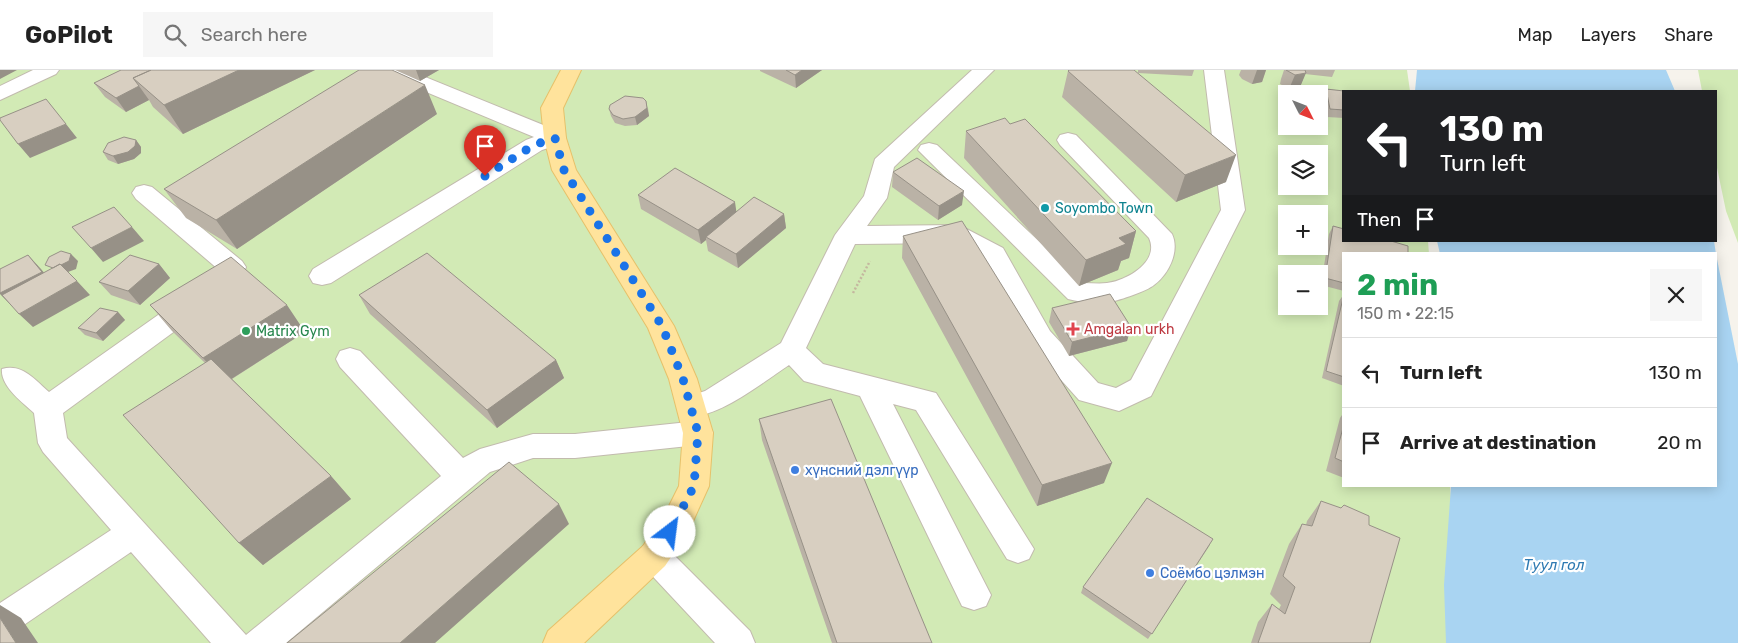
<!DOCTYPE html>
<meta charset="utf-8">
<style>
:root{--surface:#fff;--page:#f6f6f6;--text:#222;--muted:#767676;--line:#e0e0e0}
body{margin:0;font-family:Rubik,sans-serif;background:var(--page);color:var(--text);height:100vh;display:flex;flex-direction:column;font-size:19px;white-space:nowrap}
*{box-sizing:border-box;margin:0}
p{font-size:16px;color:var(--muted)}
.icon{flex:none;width:28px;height:28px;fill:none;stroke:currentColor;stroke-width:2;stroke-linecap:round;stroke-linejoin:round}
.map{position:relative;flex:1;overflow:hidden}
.sheet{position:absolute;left:1342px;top:182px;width:375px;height:235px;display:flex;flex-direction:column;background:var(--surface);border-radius:0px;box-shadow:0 2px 12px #0003}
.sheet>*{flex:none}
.banner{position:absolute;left:1342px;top:20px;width:375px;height:152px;border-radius:0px;box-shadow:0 2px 12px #0003;background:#202124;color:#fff;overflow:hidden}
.needle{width:32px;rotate:132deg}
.fabs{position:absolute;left:1278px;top:15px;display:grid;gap:10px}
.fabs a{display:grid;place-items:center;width:50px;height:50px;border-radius:0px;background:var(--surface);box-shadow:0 2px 12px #0003;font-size:25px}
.pin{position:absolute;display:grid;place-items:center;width:42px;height:42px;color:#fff;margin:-51px -21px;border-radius:50% 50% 50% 0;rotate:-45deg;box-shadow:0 0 5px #0007}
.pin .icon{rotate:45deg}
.me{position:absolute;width:55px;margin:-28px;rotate:30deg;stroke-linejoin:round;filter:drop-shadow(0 0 4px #0008)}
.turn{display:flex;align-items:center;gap:18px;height:105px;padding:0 15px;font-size:22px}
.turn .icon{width:65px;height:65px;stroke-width:2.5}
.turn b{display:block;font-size:35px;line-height:42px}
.then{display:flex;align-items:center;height:48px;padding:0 15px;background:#0003;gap:10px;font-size:19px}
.round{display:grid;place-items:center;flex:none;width:52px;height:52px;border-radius:0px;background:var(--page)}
.head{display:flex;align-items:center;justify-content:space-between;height:85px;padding:0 15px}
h1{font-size:30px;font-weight:700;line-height:38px;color:#1e9e55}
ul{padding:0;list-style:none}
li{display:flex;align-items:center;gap:15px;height:70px;padding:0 15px;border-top:1px solid var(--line)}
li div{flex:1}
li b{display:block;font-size:19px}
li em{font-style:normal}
header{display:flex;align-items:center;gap:30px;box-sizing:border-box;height:70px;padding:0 25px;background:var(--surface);border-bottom:1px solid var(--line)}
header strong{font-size:24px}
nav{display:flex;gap:28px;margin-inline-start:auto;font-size:18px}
.search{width:350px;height:45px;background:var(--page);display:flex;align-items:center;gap:12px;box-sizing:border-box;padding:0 18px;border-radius:0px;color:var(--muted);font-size:19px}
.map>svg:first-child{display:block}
.green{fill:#d2eab5;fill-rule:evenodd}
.water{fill:#a9d4f2}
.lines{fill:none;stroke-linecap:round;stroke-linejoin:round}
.minor-casing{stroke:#c2bbae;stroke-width:2}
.major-casing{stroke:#e6c16a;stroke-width:2}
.path{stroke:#c4b79f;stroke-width:2.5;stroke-dasharray:2 2;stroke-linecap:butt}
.minor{fill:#fff;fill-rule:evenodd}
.major{fill:#ffe39c;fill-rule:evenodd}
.wall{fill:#bab2a6}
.shaded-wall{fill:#979187}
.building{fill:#d8cfc1;stroke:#979187}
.route{stroke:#1a73e8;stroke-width:9;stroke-dasharray:0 16.2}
.culture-dot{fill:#0f9aa8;stroke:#fff;stroke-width:2}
.health-dot{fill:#e0444e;stroke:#fff;stroke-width:2}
.leisure-dot{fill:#2e9e5b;stroke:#fff;stroke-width:2}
.shop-dot{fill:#3f7fe0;stroke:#fff;stroke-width:2}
.labels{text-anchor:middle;stroke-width:4.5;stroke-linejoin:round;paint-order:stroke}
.culture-label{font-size:14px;fill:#0d838f;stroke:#fff;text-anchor:start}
.health-label{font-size:14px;fill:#be3a42;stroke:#fff;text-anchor:start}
.leisure-label{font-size:14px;fill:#27864d;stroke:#fff;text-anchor:start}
.shop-label{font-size:14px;fill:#366cbe;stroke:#fff;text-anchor:start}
.water-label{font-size:15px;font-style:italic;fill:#2e7ab2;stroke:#fff}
</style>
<header>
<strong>GoPilot</strong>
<div class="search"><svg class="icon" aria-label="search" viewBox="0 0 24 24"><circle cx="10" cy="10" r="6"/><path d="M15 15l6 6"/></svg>Search here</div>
<nav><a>Map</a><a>Layers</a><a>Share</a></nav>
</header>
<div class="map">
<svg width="1738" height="573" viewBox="0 0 1738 573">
<rect width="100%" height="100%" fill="#f6f3ec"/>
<path class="green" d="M0 0H1407L1410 21H1344V171H1428L1429 184H1344V416H1450L1462 573H0ZM1286 24H1319V56H1286ZM1286 84H1319V116H1286ZM1286 144H1319V176H1286ZM1286 204H1319V236H1286Z
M1698 0H1738V173L1726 141 1716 93V21H1702Z"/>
<path class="water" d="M1417 0H1666L1675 21H1415Z
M1437 171H1714L1716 184H1440Z
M1716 184 1738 294V573H1446L1444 515 1451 416H1716Z"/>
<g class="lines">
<g class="minor-casing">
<path id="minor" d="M33 0H59L56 4 0 30V16Z
M380 0H408L563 63 566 68 563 73 542 80 331 213 322 215 313 213 309 206 313 199 526 70 534 67 383 4Z
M972 0H994L894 97 887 128 867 156 959 155 1003 178 1050 261 1098 313 1116 318 1131 310 1221 140 1204 0H1224L1245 140 1151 326 1119 341 1079 330 1030 275 985 190 955 173 855 174 806 278 823 294 936 323 1034 479 1029 489 1018 493 1007 489 916 340 893 334 991 525 986 536 974 540 962 536 860 326 804 311 789 295C763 312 711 355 681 345L677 337 681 329 705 321 781 273 835 165 864 126 875 89Z
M1068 63 1076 65 1172 164C1180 181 1169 204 1154 215 1147 221 1120 230 1110 232 1098 235 1080 232 1068 229L918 80 921 75 929 73 937 75 1083 213C1091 213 1100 214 1107 213 1126 211 1160 192 1149 168L1060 75 1057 70 1060 65Z
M144 115 152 117 242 191 246 197 239 214 63 343 67 368 246 565 441 406 340 297 336 289 340 281 350 278 360 281 463 388 480 379 533 364H575L698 351 708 354 713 363 708 372 698 375 575 388H533L490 402 286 573H211L131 482 12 563 0 568V533L111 460 43 382 38 373 34 343C23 333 0 316 2 299 22 293 35 310 49 322L219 202V200L136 129 132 123 136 117Z
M654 471 665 476 750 561 755 573H715L643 496 638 486 643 476Z"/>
</g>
<g class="major-casing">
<path id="major" d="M561 0H581L563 38 566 68 576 100 674 256 697 309 713 363 709 416 689 460 665 496 584 573H543L548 561 643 476 667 440 679 416 683 363 669 309 648 258 552 100 544 68 541 38Z"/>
</g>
<path class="path" d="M853 223 870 191"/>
<use href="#minor" class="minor"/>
<use href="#major" class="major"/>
</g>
<path class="wall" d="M121 0H315L183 64 153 37 149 30 126 42 105 27 94 13Z
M395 0H439L420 11Z
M760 0H822L796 18 760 1Z
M1138 0H1194L1192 6 1138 3Z
M1241 0H1266L1262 12 1252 14 1242 9 1239 5Z
M1284 0H1335L1332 7 1305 4 1300 17 1289 19 1280 14 1281 9Z
M1068 1 1226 112 1176 132 1062 27Z
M1326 19 1344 21V48L1327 47 1323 27Z
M648 38 649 46 637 55 625 56 615 53 611 46 609 39Z
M437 44 237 179 186 148 164 119Z
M1010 54 1136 161 1129 188 1121 191 1118 200 1079 216 964 88 966 61Z
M136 70 141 77V83L134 89 118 94 108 90 103 82Z
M893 102 962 135 938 150 892 117Z
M638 125 736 142 784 144 786 158 738 198 708 181 706 170 701 174 641 139Z
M1333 156 1344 184V221L1321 215 1329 164Z
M903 166 1104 413 1037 436 902 188Z
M159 194 170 208 140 235 111 225 99 212Z
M1344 224V316L1322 308 1339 231Z
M359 225 556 290 564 308 497 358 370 244Z
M150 235 305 262 232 309 331 406 351 429 263 495 239 473 205 293 172 261Z
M1052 238 1131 257 1127 271 1069 286 1049 252Z
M118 242 125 250 103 271 85 265 78 258Z
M1344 342V408L1326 401 1340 348Z
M759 349 932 573H832L762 370Z
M1321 431 1370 573H1251L1258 552 1272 534 1279 539 1281 535 1270 524 1289 474 1302 454 1306 455 1307 451Z
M1210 475 1148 569 1081 523 1083 517Z"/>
<path class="shaded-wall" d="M0 0H17L0 9Z
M239 0H315L183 64 164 35Z
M416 0H439L420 11Z
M802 0H822L796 18 795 5Z
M1257 0H1266L1262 12 1252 14Z
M1306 3 1300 17 1289 19 1295 5Z
M425 15 437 44 237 179 216 150Z
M139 16 149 30 126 42 116 28Z
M646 31 649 46 637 55 635 47Z
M66 54 77 68 30 88 18 74Z
M136 70 141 77V83L134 89 118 94 113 86Z
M1236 85 1226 112 1176 132 1185 105Z
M964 121 962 135 938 150 939 136Z
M735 132 737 146 706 167V170L701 174 698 160Z
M784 144 786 158 738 198 736 184Z
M132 157 144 171 103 192 91 178Z
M1136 161 1129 188 1121 191 1118 200 1079 216 1086 190 1119 168Z
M71 184 78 191 76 199 60 205 53 198Z
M28 185 41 199 55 216 13 237 0 224V223Z
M159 194 170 208 140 235 128 221Z
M77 211 90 225 33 257 19 244Z
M287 235 305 262 225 313 203 288Z
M118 242 125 250 103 271 96 263Z
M1131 257 1127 271 1069 286 1072 272Z
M556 290 564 308 497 358 487 340Z
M1112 393 1104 413 1037 436 1042 415Z
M331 406 351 429 263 495 239 473Z
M559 434 569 454 435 573H400Z
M0 535 21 548 38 573H16L0 548Z"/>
<path class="building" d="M121 0H151L133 8 139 16 116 28 94 13Z
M151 0H239L164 35 133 8Z
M359 0H392L425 15 216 150 164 119Z
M786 0H802L795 5Z
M1069 0H1134L1236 85 1185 105 1068 1Z
M1286 0H1305L1306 3 1295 5Z
M1326 19 1344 21V40L1330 39Z
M625 26 643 28 646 31 647 38 635 47 623 49 613 45 609 39 610 35Z
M46 29 66 54 18 74 0 50V48Z
M1005 48 1010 54 1025 49 1136 161 1119 168 1126 174 1086 190 966 61Z
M124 67 136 70 135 76 128 82 113 86 103 82 108 73Z
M917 88 964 121 939 136 893 102Z
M675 98 735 132 698 160 638 125Z
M754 127 784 144 736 184 706 167Z
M114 137 132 157 91 178 72 157Z
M962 151 1112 393 1042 415 903 166Z
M1333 156 1344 159V171H1391L1408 176V184H1344V213L1325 208Z
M61 181 71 184 69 191 61 195 60 194 53 198 45 195 49 187Z
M427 183 556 290 487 340 359 225Z
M28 185 42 202 0 223V199Z
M130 185 159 194 128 221 99 212Z
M231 187 287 235 203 288 150 235Z
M60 194 77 211 19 244 2 225Z
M1110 224 1131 257 1072 272 1052 238Z
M1344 224V307L1326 301Z
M100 238 118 242 96 263 78 258Z
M211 289 331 406 239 473 123 345Z
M831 329 932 573H837L759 349Z
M1344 354V392L1335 388Z
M509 392 559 434 400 573H287Z
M1147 428 1213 469 1152 564 1083 517Z
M1321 431 1341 438 1344 435 1369 446V455L1400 468 1370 573H1258L1272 534 1285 544 1295 517 1283 506 1302 454 1312 456Z
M0 548 16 573H0Z"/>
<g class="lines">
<path class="route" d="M485 106 534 75 555 68 564 100 662 256 683 309 698 363 694 416 670 462"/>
</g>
<circle class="culture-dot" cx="1045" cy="138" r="5"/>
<path class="health-dot" d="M1070.5 251.5h5v5h5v5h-5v5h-5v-5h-5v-5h5z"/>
<circle class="leisure-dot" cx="246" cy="261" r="5"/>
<g class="shop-dot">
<circle cx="795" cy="400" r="5"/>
<circle cx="1150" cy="503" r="5"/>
</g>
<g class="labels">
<g class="culture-label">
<text x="1055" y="143">Soyombo Town</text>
</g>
<g class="health-label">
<text x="1084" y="264">Amgalan urkh</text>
</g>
<g class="leisure-label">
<text x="256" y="266">Matrix Gym</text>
</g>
<g class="shop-label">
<text x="805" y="405">хүнсний дэлгүүр</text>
<text x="1160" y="508">Соёмбо цэлмэн</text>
</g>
<g class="water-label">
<text x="1554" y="500">Туул гол</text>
</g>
</g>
</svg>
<div class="fabs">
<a><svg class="needle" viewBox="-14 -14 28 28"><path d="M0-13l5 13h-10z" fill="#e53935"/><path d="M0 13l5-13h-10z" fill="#767676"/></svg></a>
<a><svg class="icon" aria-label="layers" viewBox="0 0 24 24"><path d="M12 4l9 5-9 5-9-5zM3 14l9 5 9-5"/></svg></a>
<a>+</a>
<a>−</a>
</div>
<div class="pin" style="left:485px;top:106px;background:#d93025"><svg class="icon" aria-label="arrive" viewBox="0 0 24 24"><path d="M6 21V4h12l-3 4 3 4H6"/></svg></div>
<svg class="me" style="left:670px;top:462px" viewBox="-20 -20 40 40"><circle r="19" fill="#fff"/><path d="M0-13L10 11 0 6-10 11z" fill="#1a73e8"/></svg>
<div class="banner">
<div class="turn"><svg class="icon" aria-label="left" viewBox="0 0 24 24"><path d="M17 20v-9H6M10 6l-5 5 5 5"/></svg><div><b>130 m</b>Turn left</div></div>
<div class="then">Then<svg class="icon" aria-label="arrive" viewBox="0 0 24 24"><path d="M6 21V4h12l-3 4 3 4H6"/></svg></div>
</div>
<section class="sheet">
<div class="head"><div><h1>2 min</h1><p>150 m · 22:15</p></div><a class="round"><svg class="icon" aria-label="close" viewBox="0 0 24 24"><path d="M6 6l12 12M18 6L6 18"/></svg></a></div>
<ul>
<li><svg class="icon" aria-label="left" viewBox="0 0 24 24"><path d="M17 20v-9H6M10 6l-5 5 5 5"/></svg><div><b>Turn left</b></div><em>130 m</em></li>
<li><svg class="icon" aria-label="arrive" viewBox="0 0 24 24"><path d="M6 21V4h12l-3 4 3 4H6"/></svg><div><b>Arrive at destination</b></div><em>20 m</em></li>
</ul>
</section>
</div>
